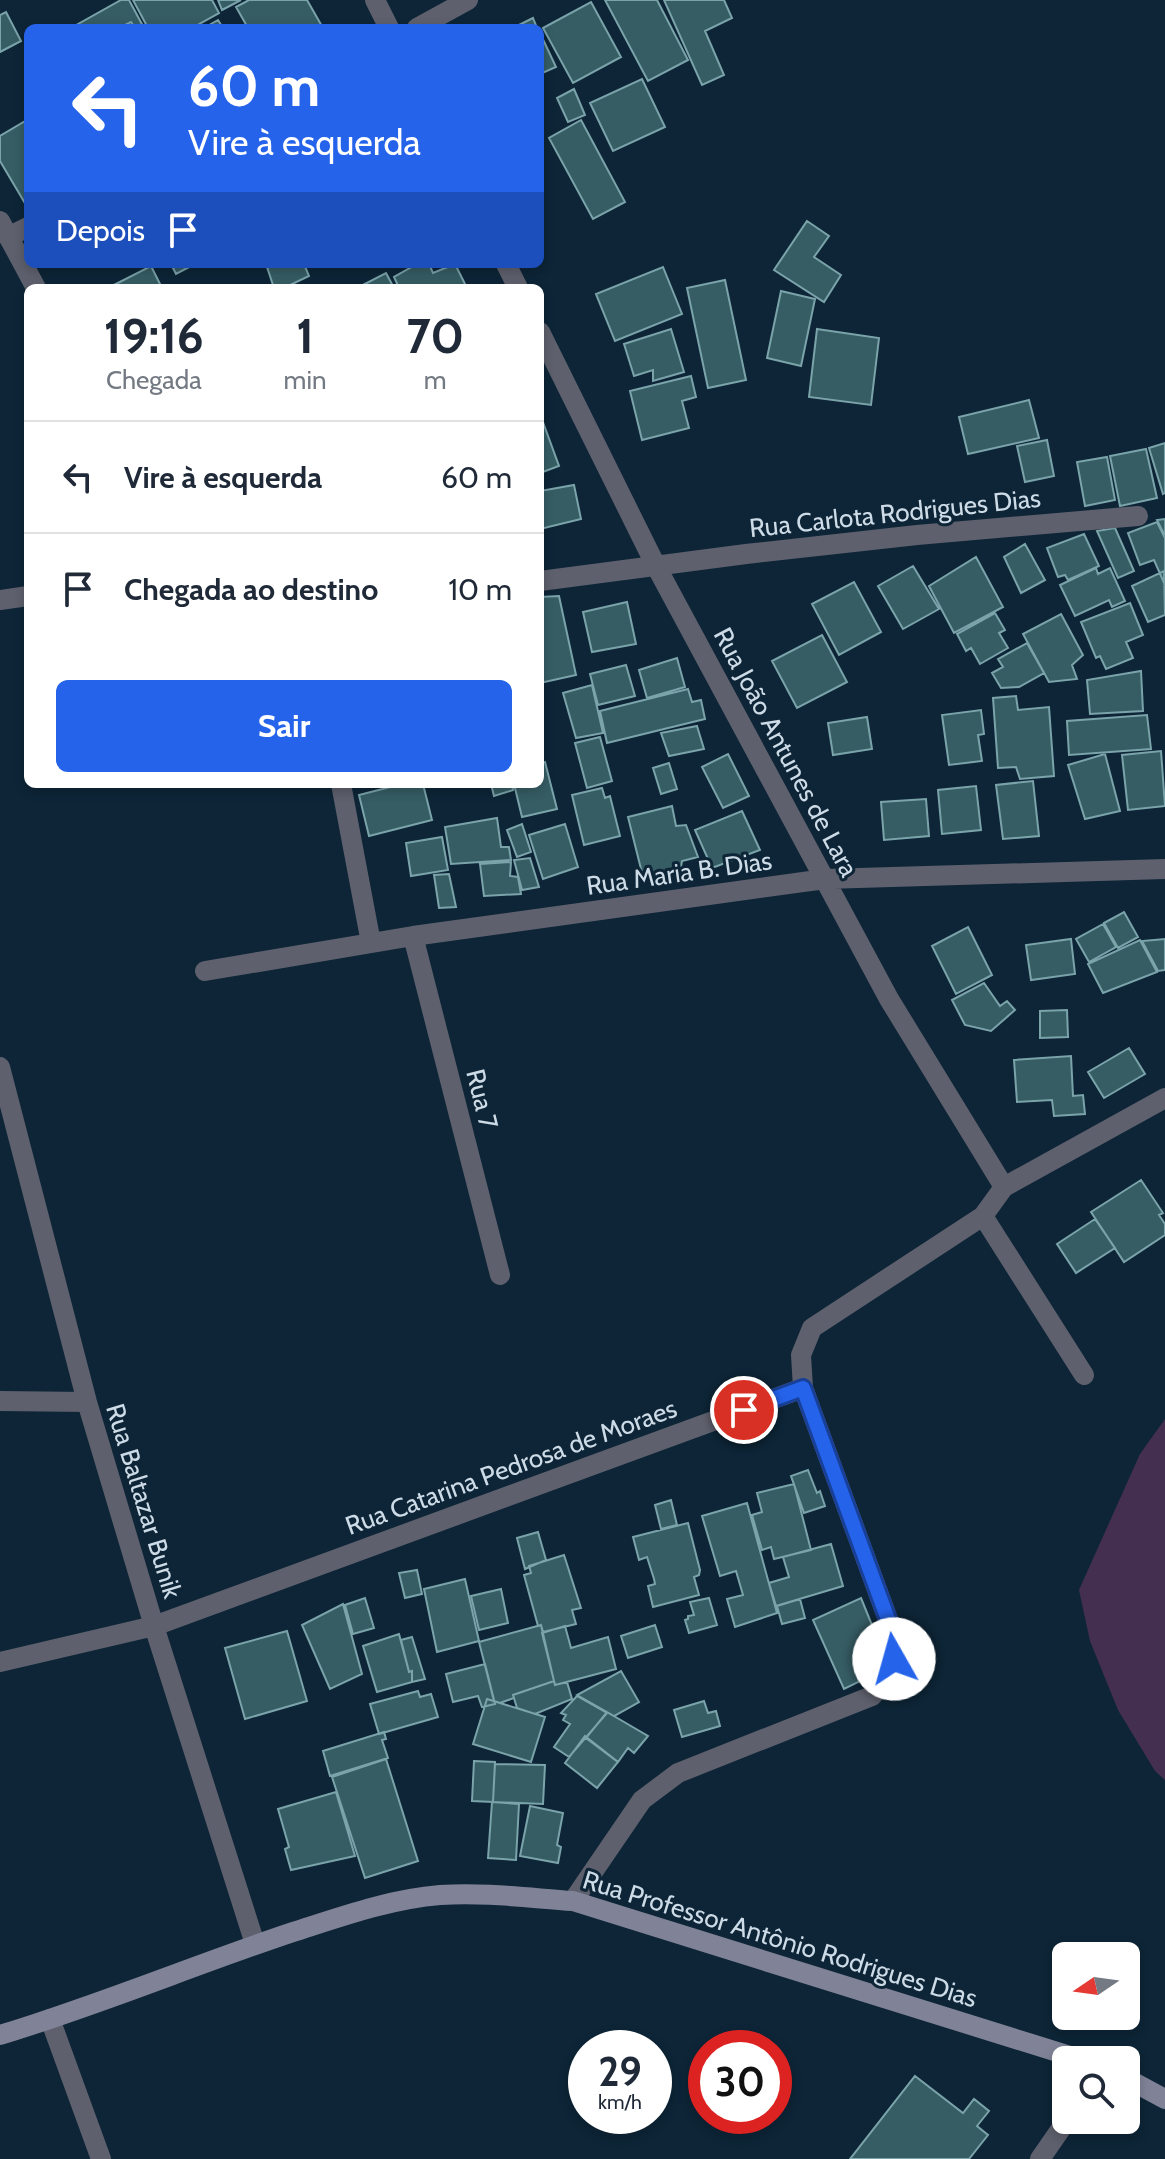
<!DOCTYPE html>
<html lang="pt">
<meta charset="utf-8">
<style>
:root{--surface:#fff;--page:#f2f2f3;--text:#1f2937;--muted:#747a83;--line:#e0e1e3;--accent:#2563eb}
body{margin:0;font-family:Cabin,sans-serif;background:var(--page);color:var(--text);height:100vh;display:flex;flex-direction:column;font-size:30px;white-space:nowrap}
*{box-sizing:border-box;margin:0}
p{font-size:26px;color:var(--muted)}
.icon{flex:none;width:44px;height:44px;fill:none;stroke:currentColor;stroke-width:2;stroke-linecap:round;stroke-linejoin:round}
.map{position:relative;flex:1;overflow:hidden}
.side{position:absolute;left:24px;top:284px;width:520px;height:504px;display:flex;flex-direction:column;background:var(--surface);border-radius:12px;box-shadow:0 4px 12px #0003}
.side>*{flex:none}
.banner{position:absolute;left:24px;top:24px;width:520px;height:244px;border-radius:12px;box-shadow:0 4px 12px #0003;background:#2563eb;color:#fff;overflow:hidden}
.needle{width:52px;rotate:257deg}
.fabs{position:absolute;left:1052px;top:1942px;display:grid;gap:16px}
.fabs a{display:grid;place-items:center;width:88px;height:88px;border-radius:12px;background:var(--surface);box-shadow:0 4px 12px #0003;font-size:40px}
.speed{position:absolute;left:568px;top:2030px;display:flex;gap:16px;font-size:40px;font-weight:700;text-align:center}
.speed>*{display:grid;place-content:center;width:104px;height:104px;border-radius:50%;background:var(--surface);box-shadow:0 4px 12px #0003;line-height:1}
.speed small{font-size:20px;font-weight:400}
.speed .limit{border:12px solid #d22;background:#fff;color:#111}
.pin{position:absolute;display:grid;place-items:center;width:68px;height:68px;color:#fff;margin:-34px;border:4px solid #fff;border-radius:50%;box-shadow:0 2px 8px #0007}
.me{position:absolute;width:88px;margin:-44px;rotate:353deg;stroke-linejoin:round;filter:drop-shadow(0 0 6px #0008)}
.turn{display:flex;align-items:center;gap:28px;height:168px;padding:0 32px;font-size:36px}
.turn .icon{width:104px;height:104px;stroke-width:2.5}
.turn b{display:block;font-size:56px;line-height:68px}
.then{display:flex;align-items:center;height:76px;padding:0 32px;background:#0003;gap:16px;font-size:30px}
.eta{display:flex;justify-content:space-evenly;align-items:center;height:136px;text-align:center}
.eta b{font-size:48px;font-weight:700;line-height:56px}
.action{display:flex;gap:16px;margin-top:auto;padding:16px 32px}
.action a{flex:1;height:92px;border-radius:12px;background:var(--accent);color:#fff;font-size:32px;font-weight:700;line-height:92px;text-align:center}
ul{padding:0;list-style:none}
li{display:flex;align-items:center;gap:24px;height:112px;padding:0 32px;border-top:2px solid var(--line)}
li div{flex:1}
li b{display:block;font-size:30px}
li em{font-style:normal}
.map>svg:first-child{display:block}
.green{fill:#452f51}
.building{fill:#365d64;stroke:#7aa3aa;stroke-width:2}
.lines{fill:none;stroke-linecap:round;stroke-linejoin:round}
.minor{stroke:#5e606d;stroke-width:20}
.secondary{stroke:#808397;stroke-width:20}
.route-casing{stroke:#184099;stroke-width:20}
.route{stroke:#2563eb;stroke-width:14}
.labels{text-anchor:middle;stroke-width:6;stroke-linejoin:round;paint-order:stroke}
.street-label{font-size:26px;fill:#cddbe7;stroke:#0d2537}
</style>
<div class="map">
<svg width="1165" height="2159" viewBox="0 0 1165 2159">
<rect width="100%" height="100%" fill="#0d2537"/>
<path class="green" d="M1165 1419V1780L1155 1771 1118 1710 1090 1641 1079 1590 1140 1454Z"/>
<path class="building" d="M121 0H129L144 28H135L131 22 119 28H71Z
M133 0H212L219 13 192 28H148Z
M218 0H241L222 10Z
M249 0H307L323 28H248L236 7Z
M605 0H657L688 60 648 81Z
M664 0H724L732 18 705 31 724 75 702 85Z
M591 2 621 57 573 83 543 28Z
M6 12 21 41 0 52V15Z
M533 18 537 28H513Z
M218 20 223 28H204Z
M540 33 556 67 540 74Z
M642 79 665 127 613 151 590 103Z
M574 89 585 115 568 122 557 98Z
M27 120 28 204 26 205 0 161V136Z
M581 120 625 202 593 219 549 138Z
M807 221 829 236 814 257 841 275 824 302 774 270Z
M171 264H195L176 274Z
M266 264H304L309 276 284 288H274Z
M417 264H429L433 273 455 264 467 288H399L394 277Z
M151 266 162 288H108Z
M663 267 682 314 615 341 596 294Z
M386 273 394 288H357Z
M725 280 746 380 708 388 687 288Z
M781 291 815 299 801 366 767 358Z
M671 329 684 372 653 381V370L634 376 624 344Z
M817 329 879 338 871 405 809 397Z
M691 376 696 397 682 401 689 428 642 440 630 391Z
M1029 400 1039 438 968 454 959 417Z
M540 414 559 466 540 473Z
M1047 440 1054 476 1025 482 1017 446Z
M1165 443V493L1163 494 1149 448Z
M1146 449 1157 498 1120 506 1110 456Z
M1107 457 1115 500 1085 506 1077 462Z
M574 485 581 519 540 529V491Z
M1165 519V534H1164L1157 520Z
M1157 522 1165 538V585L1154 560 1140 565 1128 533Z
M1115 528 1134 571 1118 578 1097 531Z
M1084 534 1099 566 1068 580 1065 575 1058 577 1047 548Z
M1025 544 1045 580 1021 593 1004 557Z
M976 557 1003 607 954 633 929 586Z
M913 566 939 609 903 629 878 586Z
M1096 568 1098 574 1110 568 1125 601 1112 607 1109 600 1075 616 1060 585Z
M1164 571 1165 615 1148 622 1132 586Z
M854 582 881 632 839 655 812 604Z
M559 596 576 675 540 683V597Z
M627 602 636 644 592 652 583 612Z
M1130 603 1143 635 1126 642 1133 658 1106 669 1100 656 1096 658 1081 622Z
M995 613 1005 630 999 633 1008 648 980 664 971 648 966 651 957 634Z
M1061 614 1083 655 1072 665 1077 679 1049 682 1023 634Z
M822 635 847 682 797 708 772 661Z
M1027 643 1044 673 1019 687 1001 688 992 673 1003 667 998 659Z
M677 658 685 687 647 698 639 670Z
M626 665 635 696 598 705 590 674Z
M1141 671 1143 711 1090 714 1087 680Z
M592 685 603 733 576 738 563 693Z
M688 689 692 702 701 700 705 719 607 743 600 711Z
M1016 696 1018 710 1049 707 1054 776 1020 779 1016 767 998 768 993 698Z
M981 710 984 734 978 735 982 761 949 765 942 715Z
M1147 715 1151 749 1069 755 1067 721Z
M867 717 872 749 833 755 828 723Z
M697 726 704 749 669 756 661 733Z
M600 737 612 781 587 788 575 743Z
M1161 751 1165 806 1128 810 1122 755Z
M728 754 749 796 723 808 702 767Z
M1105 754 1120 811 1085 819 1068 765Z
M545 762 557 809 522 817 514 784H540V764Z
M669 763 677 789 661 794 653 768Z
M1033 781 1039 836 1003 839 996 785Z
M402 784H423L432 820 369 836 359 795Z
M491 784H512L513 790 494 796Z
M976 786 981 830 942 834 938 790Z
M602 788 605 798 610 796 620 836 584 845 572 795Z
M926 799 929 836 884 840 881 802Z
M672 806 676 826 686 825 698 857 682 861 681 867 643 877 628 817Z
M742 811 760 850 712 868 695 830Z
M497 818 501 847H509L511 860 451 864 445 827Z
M522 824 531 852 517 857 507 830Z
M565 824 578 867 543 879 529 835Z
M442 837 448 870 411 876 406 843Z
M530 858 539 887 522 890 514 860Z
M511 862 510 876 518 877 521 894 484 896 480 864Z
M449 874 456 907 439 908 434 875Z
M1124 912 1138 937 1118 948 1104 923Z
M1103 924 1116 947 1089 962 1076 939Z
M968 927 992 975 956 994 932 946Z
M1071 939 1075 974 1031 980 1026 945Z
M1165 939V970L1158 971 1142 941Z
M1140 940 1157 972 1103 993 1088 964Z
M984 983 1000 1006 1007 1001 1015 1010 991 1031 965 1025 952 1000Z
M1067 1010 1068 1037 1040 1038V1011Z
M1129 1048 1145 1074 1104 1098 1088 1072Z
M1071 1056 1073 1096 1083 1095 1085 1114 1054 1116 1052 1100 1017 1102 1014 1060Z
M1141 1180 1163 1213 1159 1215 1165 1224V1235L1124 1262 1091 1212Z
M1095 1219 1115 1248 1076 1273 1057 1244Z
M808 1470 817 1493 820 1491 825 1506 804 1513 791 1476Z
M794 1484 811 1550 774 1559 771 1547 762 1550 752 1515 762 1512 757 1493Z
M671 1500 677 1525 661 1529 655 1505Z
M747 1503 777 1613 735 1627 727 1599 743 1595 736 1571 720 1576 702 1516Z
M688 1523 700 1570 699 1575 694 1577 699 1595 653 1607 648 1586 655 1584 654 1579 647 1557 639 1560 633 1537Z
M538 1532 546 1560 525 1569 517 1538Z
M831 1544 843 1586 776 1606 769 1583 789 1577 783 1557Z
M564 1555 581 1608 572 1610 576 1624 543 1632 541 1625 538 1626 524 1575 531 1573 529 1566Z
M417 1570 422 1594 405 1598 399 1573Z
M465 1579 479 1641 437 1652 424 1589Z
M501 1589 508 1623 479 1630 471 1596Z
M365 1598 374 1628 353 1634 345 1605Z
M709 1598 717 1625 689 1633 685 1620 688 1619V1616L694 1615 690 1602Z
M861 1598 889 1667 844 1689 813 1620Z
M800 1599 805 1618 782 1624 777 1606Z
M343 1604 362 1674 330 1689 302 1625Z
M541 1625 554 1681 513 1695 514 1698 500 1703 494 1701 479 1642Z
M655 1625 662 1647 628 1658 621 1636Z
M565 1626 571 1648 608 1637 616 1669 555 1685 542 1633Z
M287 1631 307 1701 245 1719 225 1648Z
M399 1634 409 1672 412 1671V1682L377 1692 363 1646Z
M412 1637 425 1679 412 1682V1671L409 1672 401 1640Z
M485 1664 495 1704 482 1707 478 1696 453 1702 446 1674Z
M621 1671 639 1702 614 1716 577 1695Z
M554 1681 555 1685 567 1682 572 1699 535 1714 517 1708 513 1695Z
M418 1691 420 1697 431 1694 438 1717 379 1734 370 1704Z
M577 1696 607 1713 569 1757 554 1747 570 1724 563 1720 566 1715 561 1713Z
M487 1699 545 1717 531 1762 473 1744Z
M704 1701 708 1713 716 1711 720 1726 682 1737 674 1710Z
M607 1712 648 1736 634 1753 628 1748 618 1762 586 1738Z
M384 1732 386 1739 382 1740 388 1758 330 1776 323 1751Z
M585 1736 618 1762 597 1788 565 1763Z
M386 1759 418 1861 365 1878 332 1777Z
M474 1761 495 1762 493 1802 472 1801Z
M495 1764 545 1765 543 1804 493 1802Z
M336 1792 355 1856 291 1870 285 1849 289 1847 278 1809Z
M492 1802 519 1804 516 1860 488 1858Z
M530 1806 563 1813 557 1845 561 1847 558 1863 520 1856Z
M915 2076 963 2113 974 2099 989 2111 977 2126 988 2135 969 2159H850Z"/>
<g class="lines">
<path class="minor" d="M375 0 389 28
M417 28 468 0
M0 221 36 288
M8 237 28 227
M506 264 518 288
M540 332 656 566 889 999 1004 1187
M540 581 746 554 917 535 1138 516
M0 600 28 596
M341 784 371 943
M413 936 500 1275
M205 971 413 936 825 879 1165 869
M0 1067 87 1402 154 1626 255 1944
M983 1216 1084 1375
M0 1401 87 1402
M0 1662 154 1626 803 1388
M573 1901 642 1800 678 1773 872 1696 890 1675 897 1644 803 1388 801 1355 812 1328 983 1216 1004 1187 1165 1098
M50 2019 101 2159
M1040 2159 1067 2120"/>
<path class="secondary" d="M0 2035C99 2005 194 1965 293 1932 340 1917 390 1899 440 1895 484 1892 529 1898 573 1901L1083 2060
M1126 2078 1165 2099"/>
</g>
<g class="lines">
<g class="route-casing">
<path id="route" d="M744 1410 803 1388 897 1644 894 1659"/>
</g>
<use href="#route" class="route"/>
</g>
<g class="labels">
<g class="street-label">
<text transform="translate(895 513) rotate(-6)" y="9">Rua Carlota Rodrigues Dias</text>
<text transform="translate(786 752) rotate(62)" y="9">Rua João Antunes de Lara</text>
<text transform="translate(679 873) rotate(-8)" y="9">Rua Maria B. Dias</text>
<text transform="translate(482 1099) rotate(76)" y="9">Rua 7</text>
<text transform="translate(511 1467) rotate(-20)" y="9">Rua Catarina Pedrosa de Moraes</text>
<text transform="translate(144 1501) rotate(73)" y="9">Rua Baltazar Bunik</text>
<text transform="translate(780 1939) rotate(17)" y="9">Rua Professor Antônio Rodrigues Dias</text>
</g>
</g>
</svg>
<div class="fabs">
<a><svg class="needle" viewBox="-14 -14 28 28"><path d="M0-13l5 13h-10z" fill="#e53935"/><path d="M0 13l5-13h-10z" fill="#747a83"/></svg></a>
<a><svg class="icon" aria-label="search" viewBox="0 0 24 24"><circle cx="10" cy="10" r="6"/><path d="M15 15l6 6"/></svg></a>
</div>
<div class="speed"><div>29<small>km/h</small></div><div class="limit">30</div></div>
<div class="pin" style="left:744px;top:1410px;background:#d93025"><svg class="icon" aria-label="arrive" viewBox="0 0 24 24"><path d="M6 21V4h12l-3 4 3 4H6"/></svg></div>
<svg class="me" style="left:894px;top:1659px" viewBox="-20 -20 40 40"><circle r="19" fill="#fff"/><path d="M0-13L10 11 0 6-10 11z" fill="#2563eb"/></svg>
<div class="banner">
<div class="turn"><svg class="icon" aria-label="left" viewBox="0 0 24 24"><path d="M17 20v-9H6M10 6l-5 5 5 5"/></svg><div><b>60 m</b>Vire à esquerda</div></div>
<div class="then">Depois<svg class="icon" aria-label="arrive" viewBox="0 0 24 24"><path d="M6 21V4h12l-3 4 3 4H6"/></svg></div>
</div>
<section class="side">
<div class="eta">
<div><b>19:16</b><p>Chegada</p></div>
<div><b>1</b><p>min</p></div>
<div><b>70</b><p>m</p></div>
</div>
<ul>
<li><svg class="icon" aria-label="left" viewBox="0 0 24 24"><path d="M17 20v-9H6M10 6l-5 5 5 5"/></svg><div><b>Vire à esquerda</b></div><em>60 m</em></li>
<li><svg class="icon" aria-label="arrive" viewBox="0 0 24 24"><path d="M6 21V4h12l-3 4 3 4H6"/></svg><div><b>Chegada ao destino</b></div><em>10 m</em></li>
</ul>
<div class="action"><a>Sair</a></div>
</section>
</div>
